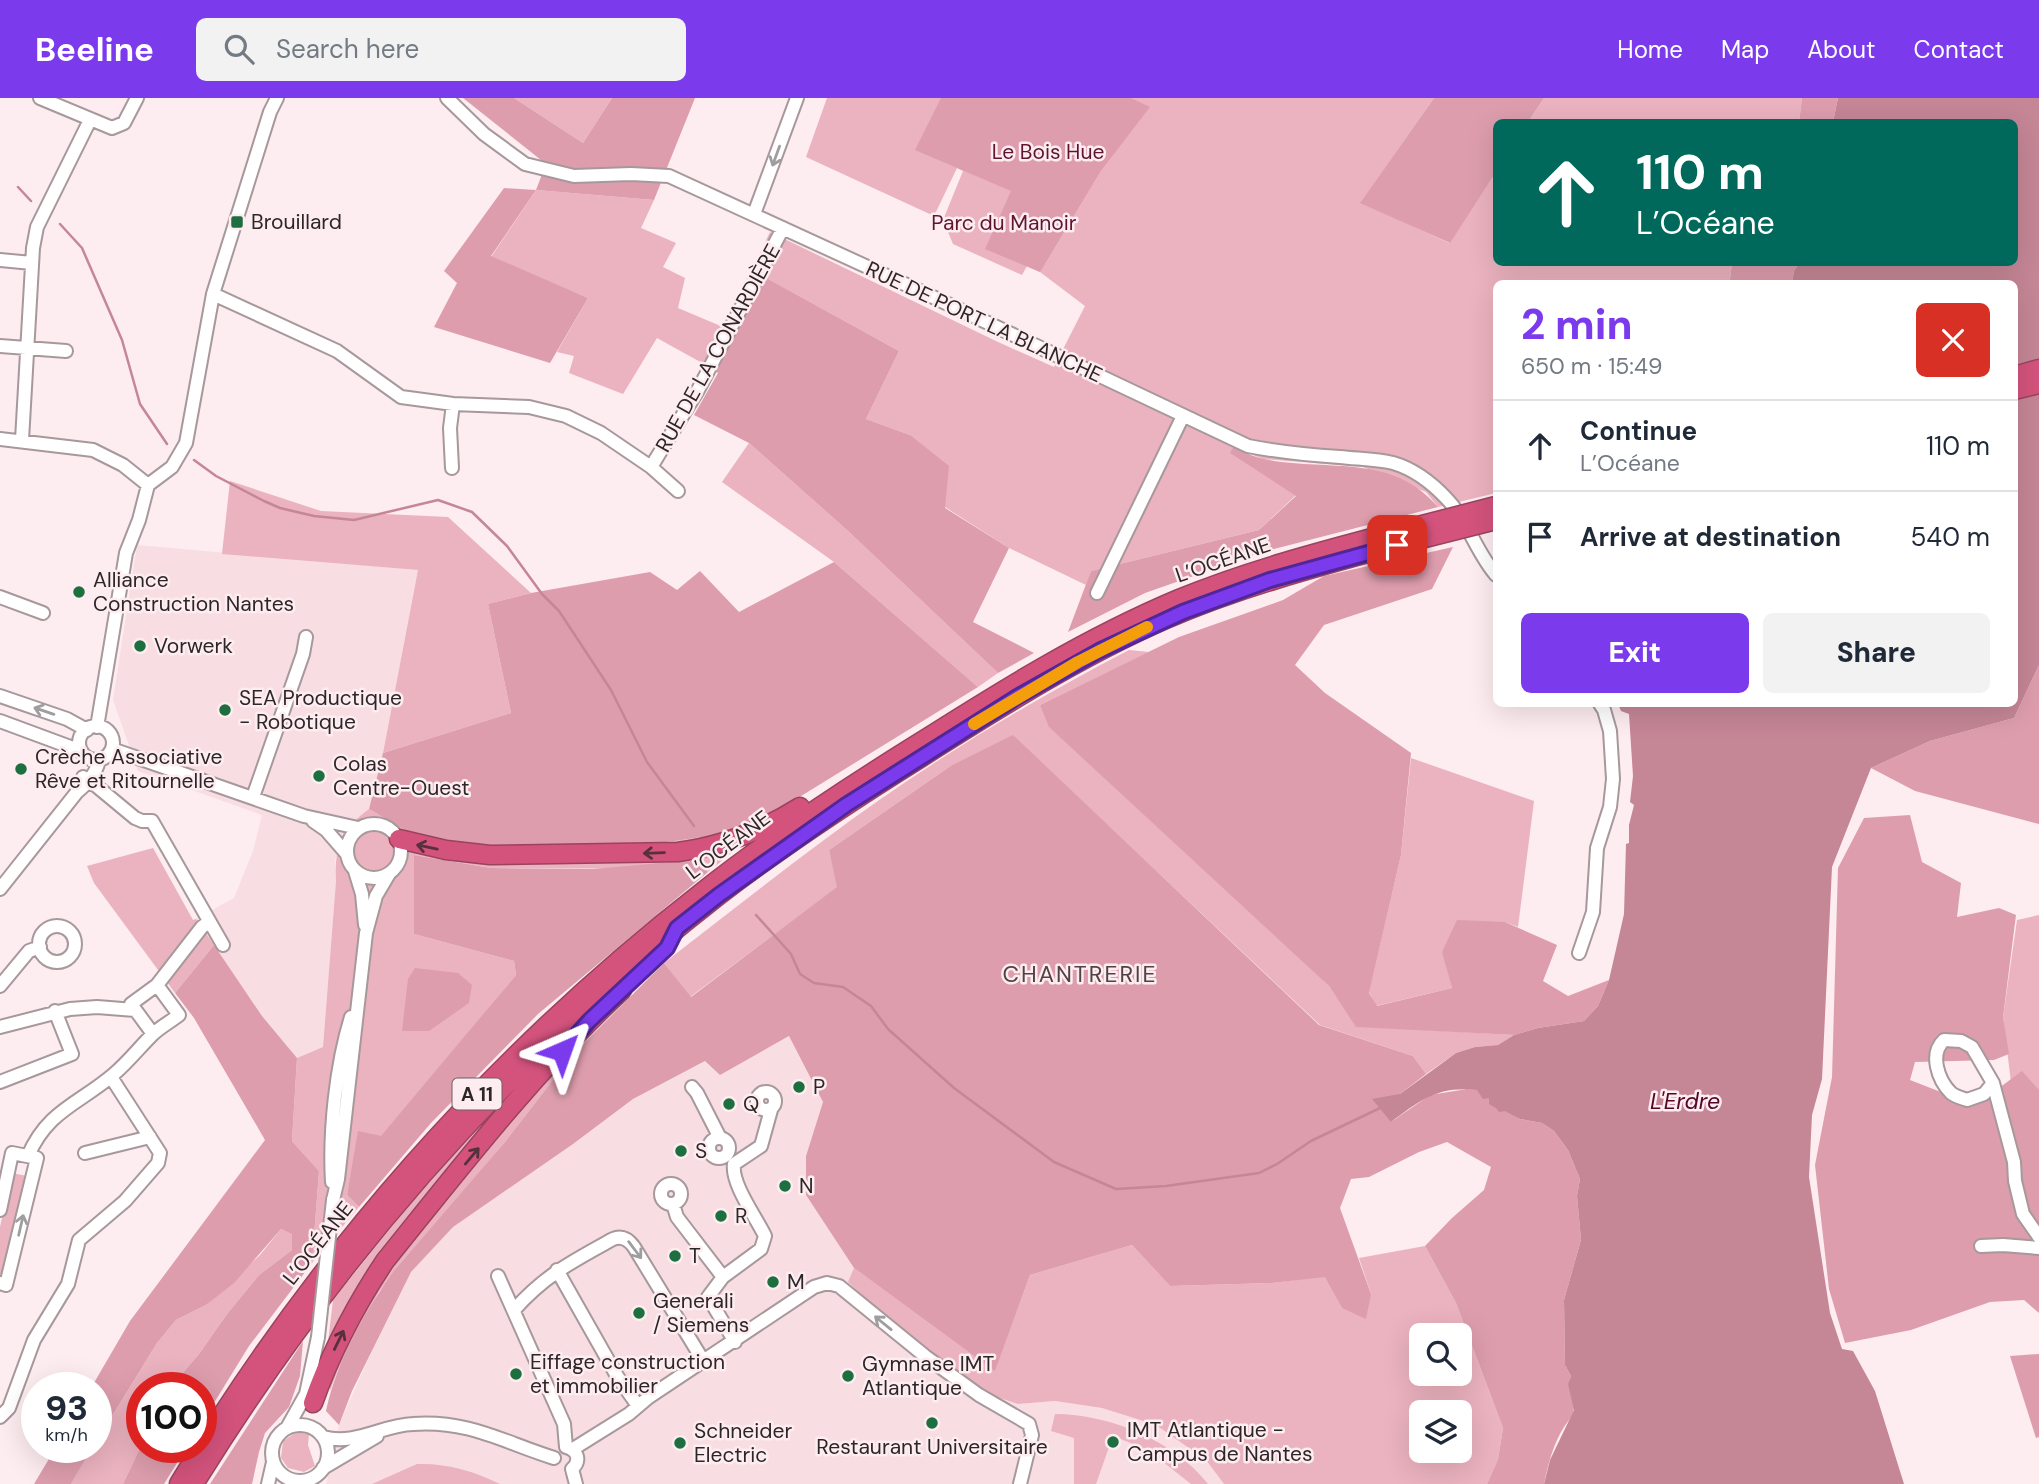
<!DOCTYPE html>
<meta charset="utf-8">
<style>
:root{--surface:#fff;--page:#f2f2f3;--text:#1f2937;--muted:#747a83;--line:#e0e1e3;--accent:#7c3aed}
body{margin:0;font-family:"DM Sans",sans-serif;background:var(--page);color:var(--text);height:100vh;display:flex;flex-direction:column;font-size:26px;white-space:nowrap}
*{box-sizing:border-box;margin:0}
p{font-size:23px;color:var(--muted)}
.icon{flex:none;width:38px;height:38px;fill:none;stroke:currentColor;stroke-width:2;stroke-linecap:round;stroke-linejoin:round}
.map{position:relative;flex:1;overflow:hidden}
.side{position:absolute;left:1493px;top:182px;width:525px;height:427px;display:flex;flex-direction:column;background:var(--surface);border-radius:10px;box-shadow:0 7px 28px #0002}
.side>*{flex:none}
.banner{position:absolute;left:1493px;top:21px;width:525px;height:147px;border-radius:10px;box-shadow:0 7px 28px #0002;background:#00695c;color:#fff;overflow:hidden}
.tools{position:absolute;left:1409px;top:1225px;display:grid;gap:14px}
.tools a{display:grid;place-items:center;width:63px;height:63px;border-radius:10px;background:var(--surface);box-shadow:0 7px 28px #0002;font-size:35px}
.speed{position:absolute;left:21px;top:1274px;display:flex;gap:14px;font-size:35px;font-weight:700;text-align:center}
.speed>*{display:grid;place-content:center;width:91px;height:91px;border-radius:50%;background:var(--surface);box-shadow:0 7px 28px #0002;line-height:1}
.speed small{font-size:18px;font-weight:400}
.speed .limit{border:10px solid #d22;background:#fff;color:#111}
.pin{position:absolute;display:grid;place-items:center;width:60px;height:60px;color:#fff;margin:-30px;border-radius:14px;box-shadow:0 4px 10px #0006}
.me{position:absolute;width:77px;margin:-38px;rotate:43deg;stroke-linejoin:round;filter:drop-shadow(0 0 5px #0008)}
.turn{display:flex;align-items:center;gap:24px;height:147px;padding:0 28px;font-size:32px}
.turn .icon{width:91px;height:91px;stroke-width:2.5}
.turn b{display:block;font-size:49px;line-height:60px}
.round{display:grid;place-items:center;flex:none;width:74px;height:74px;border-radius:10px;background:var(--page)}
.headline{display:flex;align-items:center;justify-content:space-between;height:119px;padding:0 28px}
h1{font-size:42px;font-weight:800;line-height:52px;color:var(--accent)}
.action{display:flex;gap:14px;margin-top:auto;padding:14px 28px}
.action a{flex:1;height:80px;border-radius:10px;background:var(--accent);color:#fff;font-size:28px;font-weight:800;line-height:80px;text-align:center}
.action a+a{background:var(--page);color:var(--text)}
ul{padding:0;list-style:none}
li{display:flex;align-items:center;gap:21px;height:91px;padding:0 28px;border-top:2px solid var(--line)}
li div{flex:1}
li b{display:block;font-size:26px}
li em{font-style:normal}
header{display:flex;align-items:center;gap:42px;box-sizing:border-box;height:98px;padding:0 35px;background:var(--accent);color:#fff}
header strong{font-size:33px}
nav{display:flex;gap:38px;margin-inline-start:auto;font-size:24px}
.search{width:490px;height:63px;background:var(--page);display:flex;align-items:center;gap:18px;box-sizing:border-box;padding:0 24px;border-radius:10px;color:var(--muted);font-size:26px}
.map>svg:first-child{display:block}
.built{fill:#f8dee3}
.green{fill:#ebb2bf;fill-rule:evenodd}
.forest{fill:#dd9dad}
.water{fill:#c58696}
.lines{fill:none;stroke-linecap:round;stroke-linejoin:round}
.stream{stroke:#c58696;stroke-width:2.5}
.minor-casing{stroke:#a7989b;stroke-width:16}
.highway-casing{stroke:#99435f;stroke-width:21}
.minor{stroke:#fff;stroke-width:12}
.highway{stroke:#d3537d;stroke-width:18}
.minor-bridge-casing{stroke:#a7989b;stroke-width:16;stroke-linecap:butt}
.highway-bridge-casing{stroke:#99435f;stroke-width:21;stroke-linecap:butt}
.minor-bridge{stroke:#fff;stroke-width:12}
.highway-bridge{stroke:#d3537d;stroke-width:18}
.oneway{stroke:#a09d9e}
.oneway2{stroke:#56313d}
.route-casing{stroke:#51269a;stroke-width:18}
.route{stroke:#7c3aed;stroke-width:12}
.slow{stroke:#f59e0b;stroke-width:12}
.poi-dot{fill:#1e6f3f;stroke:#fdecf0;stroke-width:2.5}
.labels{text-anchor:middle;stroke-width:5;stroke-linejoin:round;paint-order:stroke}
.shield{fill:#fdecf0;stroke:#6b6164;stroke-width:2}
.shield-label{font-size:19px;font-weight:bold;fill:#2d2628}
.park-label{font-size:21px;fill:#5f1430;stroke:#fdecf0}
.poi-label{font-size:21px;fill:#2d2628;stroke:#fdecf0;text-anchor:start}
.street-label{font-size:21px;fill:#2d2628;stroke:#fdecf0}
.neighbourhood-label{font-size:23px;letter-spacing:2px;fill:#504245;stroke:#fdecf0}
.water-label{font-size:23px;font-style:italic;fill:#530626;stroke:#fdecf0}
</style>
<header>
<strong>Beeline</strong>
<div class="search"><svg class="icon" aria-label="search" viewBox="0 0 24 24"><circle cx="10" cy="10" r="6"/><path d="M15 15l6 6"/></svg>Search here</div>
<nav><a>Home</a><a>Map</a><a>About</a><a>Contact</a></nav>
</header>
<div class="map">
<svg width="2039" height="1386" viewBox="0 0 2039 1386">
<rect width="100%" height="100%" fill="#fdecf0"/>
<path class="built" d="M137 447 418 472 383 655 369 711 358 719 335 762 336 783 323 949 297 960 262 918 196 821 234 800 253 753 262 717 138 673 113 602Z
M790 938 823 1004 806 1058V1097L854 1170 849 1184 907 1239 1018 1306 1055 1303 1102 1310 1156 1327 1206 1362 1224 1386H326L339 1327 375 1246 411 1174 453 1128 573 1046 633 1001 706 963 720 977Z"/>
<path class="green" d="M514 0H612L583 45Z
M827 0H1434L1361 104 1449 145 1496 74V164L1732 165 1730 181 1726 185 1496 186V395L1438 409 1426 394 1363 369 1263 361 1233 349 1231 355 1296 397 1259 432 1091 473 1086 487 1009 450 945 409 910 337 866 321 899 253 752 172 770 134 998 244 1054 269 1085 208 1040 174 1027 168 1022 177 953 146 943 122 963 73 957 70 934 118 806 59Z
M1544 0H1802L1799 24H1528Z
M536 92 654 102 641 130 676 145 663 169 685 180 678 210 723 229 704 266 657 240 623 296 569 275 574 258 557 254 588 200 491 159Z
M749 345 848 433 998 575 978 589 834 464 722 384Z
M230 383 321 413 448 419 531 495 488 506 511 615 383 655 418 472 222 456Z
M1129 552 1149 554 1040 607 1329 888 1356 928 1514 937 1498 947 1475 949 1456 955 1426 976 1413 958 1320 927 1013 638 952 667 829 752 838 789 690 899 664 865C717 824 770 782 824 742 920 670 1023 607 1129 552Z
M1411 660 1534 703 1518 829 1505 824 1443 854 1452 890 1376 908 1369 894 1401 757Z
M369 711 401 730 512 748 653 746 710 738 739 731V749L708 774 703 771 491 770 414 757V836L514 863 516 877 351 1077 347 1097 359 1109 312 1165 319 1073 292 1043 297 960 323 949 336 783C334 750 342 730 369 711Z
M153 750 193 822 196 821 214 847 175 895 94 785 87 768Z
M2039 817V1064L2021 1066 2003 919 2017 822Z
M550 954 573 956 505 1044 379 1194 338 1272 330 1293 328 1244 333 1202 405 1112 483 1024Z
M12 1075 27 1078 6 1177 0 1176V1129Z
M281 1131 293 1136 292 1152 259 1177 227 1216 199 1256 170 1290H142V1346L123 1386H71L93 1349H96V1344L157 1245 176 1222 206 1207 260 1157Z
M1132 1147 1170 1188 1272 1185 1326 1178 1342 1210 1371 1196 1359 1160 1425 1148 1456 1205 1503 1330 1498 1361 1487 1386H1224L1206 1362 1156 1327 1102 1310 1055 1303 1018 1306 976 1292 907 1239 848 1184 854 1170 995 1272 1030 1177ZM1421 1237H1460V1276H1421ZM1421 1314H1460V1353H1421Z
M1055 1316C1109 1316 1175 1343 1208 1386H1191L1148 1352 1113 1338 1096 1386H1074V1340L1051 1333Z
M297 1334 309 1336 308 1347 315 1368 304 1374 288 1370 281 1360 283 1343Z
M417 1366C446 1365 474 1373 500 1386H372Z"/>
<path class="forest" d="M463 0H514L583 45 612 0H695L654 102 536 92 491 158 588 200 550 265 434 229 457 185 444 173 504 90 536 92 546 66Z
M941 0H1131L1150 9 1100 74 1040 174 985 151 1011 93 915 52Z
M1434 0H1544L1528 24H1496V74L1450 145 1360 105Z
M1802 0H1838L1833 24H1799Z
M1732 165H1799L1794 173 1792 185 1726 186 1730 181Z
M752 172 899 253 866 321 910 337 949 368 945 410 1009 450 973 524 1034 555 998 575 848 433 749 345 694 317 718 275 704 266Z
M1233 349C1243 353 1253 359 1264 361 1325 374 1392 354 1438 409L1262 454 1145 495 1068 534 1091 473 1259 432 1296 398 1230 355Z
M1453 449 1432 491 1324 527 1295 567 1325 595 1411 655 1401 757 1369 895 1377 908 1452 890 1442 854 1457 822 1505 824 1557 847 1543 883 1568 898 1609 882 1598 908 1584 923 1538 930 1514 937 1356 929 1329 888 1049 629 1040 607 1179 539 1283 502 1324 478Z
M834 464 978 589 780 711 739 731 710 738 653 746 479 748 422 739 401 730 369 711 383 655 511 615 488 506 531 495 650 474 677 492 700 473 739 514Z
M2039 567V726L1915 693 1871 670 1930 643 2014 620Z
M1013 637 1319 927 1413 958 1426 976 1400 996 1391 1024 1430 997 1467 991 1477 992 1520 1021 1542 1025 1554 1033 1568 1052 1580 1081 1577 1098 1581 1142 1564 1202 1565 1267 1571 1278C1566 1290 1575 1298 1574 1310 1573 1318 1568 1323 1564 1329 1553 1346 1548 1367 1544 1386H1487L1498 1361 1503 1330 1456 1205 1425 1148 1452 1120 1484 1092 1491 1069 1447 1044 1419 1054 1369 1079 1351 1081 1340 1110 1371 1196 1366 1221 1342 1210 1325 1179 1272 1185 1170 1188 1132 1147 1030 1177 995 1273 854 1170 806 1097V1058L823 1004 789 938 720 977 705 963 633 1001 573 1046 453 1129 411 1174 352 1293 339 1327 326 1313C337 1262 364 1215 394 1173L505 1044 573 956 664 865 691 899 837 789 829 752 952 667Z
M1910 717 1922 764 1961 785 1957 819 1999 810 2016 817 2003 919 2009 956 1994 962 1915 964 1910 982 1951 998 1999 990 2022 973 2039 992V1215L2024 1202 1990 1204 1911 1232 1845 1245 1829 1191 1815 1067 1832 979 1838 770 1864 720Z
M414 757 491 770 593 771 695 762 708 774 538 916 431 1025 359 1109 347 1097 358 1033 381 1038 516 877 514 863 414 836Z
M214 847 262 918 297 960 292 1043 319 1073 312 1165 249 1248 201 1326V1290H170L199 1256 227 1216 259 1177 292 1152V1136L281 1131 234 1185 206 1207 176 1222 157 1245 96 1344V1290H91L130 1223 265 1042 194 920 175 895Z
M415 870 458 875 472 887 469 905 429 933H402L408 881Z
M303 1243 300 1278 289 1309 265 1335 259 1354 252 1386H210Z
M2039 1256V1339L2036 1340 2010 1258Z
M142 1346V1349H187L164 1386H123Z
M56 1349H93L71 1386H34Z"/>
<path class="water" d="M1838 0H2039V567L2014 620 1930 643 1871 670 1832 769 1822 981 1812 1017 1809 1079 1830 1215 1842 1251 1853 1253 1875 1293 1904 1386H1544L1550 1362 1574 1312 1568 1286 1571 1278 1565 1267 1564 1202 1581 1142 1577 1098 1580 1081 1568 1052 1554 1033 1542 1025 1520 1021 1505 1013 1499 1014 1496 1010 1489 1006V1000L1483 1001 1477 992C1437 988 1421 1002 1391 1024L1372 1001 1400 996 1456 955 1475 949 1498 947 1514 937 1538 930 1584 923 1598 908 1609 882 1624 816 1626 746 1629 745V727L1634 707 1630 704 1633 678 1629 616 1621 613 1618 606H2014V186L1792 185 1794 173 1799 165 2014 164V24H1833Z"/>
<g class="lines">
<path class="stream" d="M18 89 31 103
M60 126 82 150 122 242 140 306 167 346
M194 362 216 378 264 403 280 410 314 418 354 422 438 402 472 414 507 448 542 496 559 513 611 592 647 664 694 728
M756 817 791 856 800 876 814 885 843 889 871 908 888 931 954 990 1054 1064 1116 1091 1166 1088 1259 1075 1277 1066 1311 1043 1380 1010"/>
<g class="minor-casing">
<path id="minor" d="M40 0 112 30 124 25 137 0
M447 0 484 36 525 66 574 78 631 76 669 78 933 199 1248 348C1279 354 1309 357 1340 359 1357 361 1376 361 1393 365 1414 371 1432 385 1447 401 1468 423 1476 454 1496 477
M754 116 797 0
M0 162 32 165
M213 196 337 253 401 299 453 306 529 309 566 318 601 335 651 369 678 393
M0 248 66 253
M0 341 93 352 123 367 148 387
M22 342 33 150 37 129 90 22
M651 369 698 292 783 130
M452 370 450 330 453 306
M1097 495 1183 318
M0 499 43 515
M0 598 67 621 87 632
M0 623 81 653
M79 645a17 17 0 1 1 34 0a17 17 0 1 1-34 0Z
M97 629 126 455 139 422 148 387 172 369 186 345 213 196 270 14 277 0
M112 651 304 718 358 730
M83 679 94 686 135 720 142 723H152L223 847
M253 699 303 556 306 539
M313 723 326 732 346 755
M347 753a27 27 0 1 1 54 0a27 27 0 1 1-54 0Z
M355 773 362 796 365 827
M0 791 77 694C88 685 96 676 99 662
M39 846a18 18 0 1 1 36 0a18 18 0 1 1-36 0Z
M1579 855 1593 814 1597 750 1610 709 1613 681 1610 633 1604 612 1600 606
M157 887 202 829 209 824
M0 888 29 853 40 849
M0 929 70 911 97 909 135 912
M0 984 72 956 55 913
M1993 985 1984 996 1967 1002C1962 1000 1956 999 1951 995 1938 982 1929 956 1944 942L1961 943 1972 949 1993 985 2014 1064 2015 1083 2023 1116 2039 1139
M692 989 697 995 720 1040
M757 1003a9 9 0 1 1 18 0a9 9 0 1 1-18 0Z
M709 1050a10 10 0 1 1 20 0a10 10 0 1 1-20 0Z
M85 1055 150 1039
M28 1058C48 1012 79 1006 114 976 128 964 139 950 152 937 160 929 170 924 179 917L157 887 131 906 153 936
M332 1084C329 1034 336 967 351 919
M661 1096a10 10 0 1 1 20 0a10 10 0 1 1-20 0Z
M333 1102 338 1081 366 835 376 798 389 776
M673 1106 677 1119 723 1179
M0 1112 12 1055 37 1060 6 1187 0 1185
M1981 1148 2003 1147 2039 1150
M557 1172 617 1278 638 1308
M498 1178 564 1326 566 1349
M514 1212C545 1177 573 1163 613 1141 622 1137 629 1142 634 1149L704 1264
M735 1244 708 1199 723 1179 761 1151 765 1138C756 1119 731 1086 734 1066L761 1048 771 1012
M0 1319 9 1310 34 1242 68 1186 79 1142 125 1103 158 1065 160 1055 111 979
M272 1355a28 28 0 1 1 56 0a28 28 0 1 1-56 0Z
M287 1330 306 1296 318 1239
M323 1339C355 1348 382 1327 413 1326 469 1322 503 1344 554 1360
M566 1349C578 1352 581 1363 572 1371
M573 1351 629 1316 649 1299 814 1189 827 1185 839 1188 925 1258 979 1297 1029 1326 1032 1337 1020 1386
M323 1370 377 1338
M572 1371 576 1386
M268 1386 273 1364"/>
</g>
<g class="highway-casing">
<path id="highway" d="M2014 278 2039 271
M2014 292 2039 286
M399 741 446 752 490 757 678 754C723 748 762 733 800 709
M313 1305C331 1254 355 1208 385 1163 460 1070 534 974 622 892
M179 1386C315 1159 492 958 701 795 769 741 842 693 916 647 1001 593 1086 540 1179 501 1247 473 1319 454 1391 435
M194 1386C335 1158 507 962 719 797 783 748 851 703 920 660 999 610 1079 559 1166 521 1240 489 1319 468 1397 447"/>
</g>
<use href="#minor" class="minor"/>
<use href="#highway" class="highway"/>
<g class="minor-bridge-casing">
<path id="minor-bridge" d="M318 1239 333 1102"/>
</g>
<g class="highway-bridge-casing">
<path id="highway-bridge" d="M1391 435 1496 408
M1397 447 1496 422"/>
</g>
<use href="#minor-bridge" class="minor-bridge"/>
<use href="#highway-bridge" class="highway-bridge"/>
</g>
<defs><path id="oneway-shaft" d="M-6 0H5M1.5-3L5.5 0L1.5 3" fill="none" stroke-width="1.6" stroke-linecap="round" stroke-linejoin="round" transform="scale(1.75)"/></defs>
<g class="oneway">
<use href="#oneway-shaft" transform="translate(776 58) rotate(110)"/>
<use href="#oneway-shaft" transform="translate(44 613) rotate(-161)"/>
<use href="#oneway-shaft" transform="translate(21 1127) rotate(-77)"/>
<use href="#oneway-shaft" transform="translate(635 1152) rotate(53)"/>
<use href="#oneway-shaft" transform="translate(883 1225) rotate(-141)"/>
</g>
<g class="oneway2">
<use href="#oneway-shaft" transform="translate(427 749) rotate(-168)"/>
<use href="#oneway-shaft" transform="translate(654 755) rotate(178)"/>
<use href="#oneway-shaft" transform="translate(472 1058) rotate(-50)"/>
<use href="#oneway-shaft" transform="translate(339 1242) rotate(-64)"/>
</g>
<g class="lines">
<g class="route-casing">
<path id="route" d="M562 953 590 922 667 850 677 830 719 797 846 707 1017 599 1099 553 1183 514 1270 482 1397 447"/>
</g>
<use href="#route" class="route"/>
<path class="slow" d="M974 626 1078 564 1147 529"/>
</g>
<g class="poi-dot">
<rect x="230" y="117" width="14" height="14" rx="3.5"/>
<circle cx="79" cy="494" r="7"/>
<circle cx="140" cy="548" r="7"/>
<circle cx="225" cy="612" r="7"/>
<circle cx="21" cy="671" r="7"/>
<circle cx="319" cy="678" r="7"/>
<circle cx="799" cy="989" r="7"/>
<circle cx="729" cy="1006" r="7"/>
<circle cx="681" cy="1053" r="7"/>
<circle cx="785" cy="1088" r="7"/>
<circle cx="721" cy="1118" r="7"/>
<circle cx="675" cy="1158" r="7"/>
<circle cx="773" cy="1184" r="7"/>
<circle cx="639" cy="1215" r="7"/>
<circle cx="516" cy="1276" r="7"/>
<circle cx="848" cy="1278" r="7"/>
<circle cx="932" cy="1325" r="7"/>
<circle cx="1113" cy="1344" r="7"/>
<circle cx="680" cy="1345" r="7"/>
</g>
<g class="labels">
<rect class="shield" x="452.5" y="980.5" width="49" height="31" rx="5"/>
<g class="shield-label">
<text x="477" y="1003">A 11</text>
</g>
<g class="park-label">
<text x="1048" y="61">Le Bois Hue</text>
<text x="1004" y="132">Parc du Manoir</text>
</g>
<g class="poi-label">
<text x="251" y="131">Brouillard</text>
<text x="93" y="489">Alliance<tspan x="93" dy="24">Construction Nantes</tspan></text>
<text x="154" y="555">Vorwerk</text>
<text x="239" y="607">SEA Productique<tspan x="239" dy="24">- Robotique</tspan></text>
<text x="35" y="666">Crèche Associative<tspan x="35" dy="24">Rêve et Ritournelle</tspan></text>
<text x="333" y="673">Colas<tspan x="333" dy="24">Centre-Ouest</tspan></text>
<text x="813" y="996">P</text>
<text x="743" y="1013">Q</text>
<text x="695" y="1060">S</text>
<text x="799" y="1095">N</text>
<text x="735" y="1125">R</text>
<text x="689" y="1165">T</text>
<text x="787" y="1191">M</text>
<text x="653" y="1210">Generali<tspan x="653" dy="24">/ Siemens</tspan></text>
<text x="530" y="1271">Eiffage construction<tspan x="530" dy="24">et immobilier</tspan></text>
<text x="862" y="1273">Gymnase IMT<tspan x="862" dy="24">Atlantique</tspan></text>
<text x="1127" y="1339">IMT Atlantique -<tspan x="1127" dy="24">Campus de Nantes</tspan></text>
<text x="694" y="1340">Schneider<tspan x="694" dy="24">Electric</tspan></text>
<text x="932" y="1356" text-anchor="middle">Restaurant Universitaire</text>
</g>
<g class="street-label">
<text transform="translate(984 224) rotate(25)" y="7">RUE DE PORT LA BLANCHE</text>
<text transform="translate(718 250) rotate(-61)" y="7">RUE DE LA CONARDIÈRE</text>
<text transform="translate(1223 462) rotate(-19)" y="7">L’OCÉANE</text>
<text transform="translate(728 747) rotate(-37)" y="7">L’OCÉANE</text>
<text transform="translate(318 1145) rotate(-52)" y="7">L’OCÉANE</text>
</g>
<g class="neighbourhood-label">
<text x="1080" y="884">CHANTRERIE</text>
</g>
<g class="water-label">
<text x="1685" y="1011">L'Erdre</text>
</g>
</g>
</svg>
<div class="tools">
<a><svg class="icon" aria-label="search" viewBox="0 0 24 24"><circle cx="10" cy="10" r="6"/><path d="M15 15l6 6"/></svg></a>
<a><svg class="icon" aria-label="layers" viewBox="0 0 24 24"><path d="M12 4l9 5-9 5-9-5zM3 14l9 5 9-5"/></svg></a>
</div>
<div class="speed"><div>93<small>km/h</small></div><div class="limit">100</div></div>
<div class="pin" style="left:1397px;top:447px;background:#d93025"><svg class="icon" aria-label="arrive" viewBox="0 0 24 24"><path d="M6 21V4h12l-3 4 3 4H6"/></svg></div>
<svg class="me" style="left:562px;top:953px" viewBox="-20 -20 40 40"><path d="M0-17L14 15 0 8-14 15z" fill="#7c3aed" stroke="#fff" stroke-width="4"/></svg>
<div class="banner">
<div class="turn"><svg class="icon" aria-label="ahead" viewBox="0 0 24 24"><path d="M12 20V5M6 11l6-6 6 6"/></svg><div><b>110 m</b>L’Océane</div></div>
</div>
<section class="side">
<div class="headline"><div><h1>2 min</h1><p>650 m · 15:49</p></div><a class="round" style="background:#d93025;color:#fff"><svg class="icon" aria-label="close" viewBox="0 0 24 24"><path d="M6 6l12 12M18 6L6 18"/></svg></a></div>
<ul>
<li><svg class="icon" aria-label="ahead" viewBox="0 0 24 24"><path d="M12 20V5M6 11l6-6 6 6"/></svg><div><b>Continue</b><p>L’Océane</p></div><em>110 m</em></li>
<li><svg class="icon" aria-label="arrive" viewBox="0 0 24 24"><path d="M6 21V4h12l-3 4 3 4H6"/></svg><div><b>Arrive at destination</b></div><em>540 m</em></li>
</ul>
<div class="action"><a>Exit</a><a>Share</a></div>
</section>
</div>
